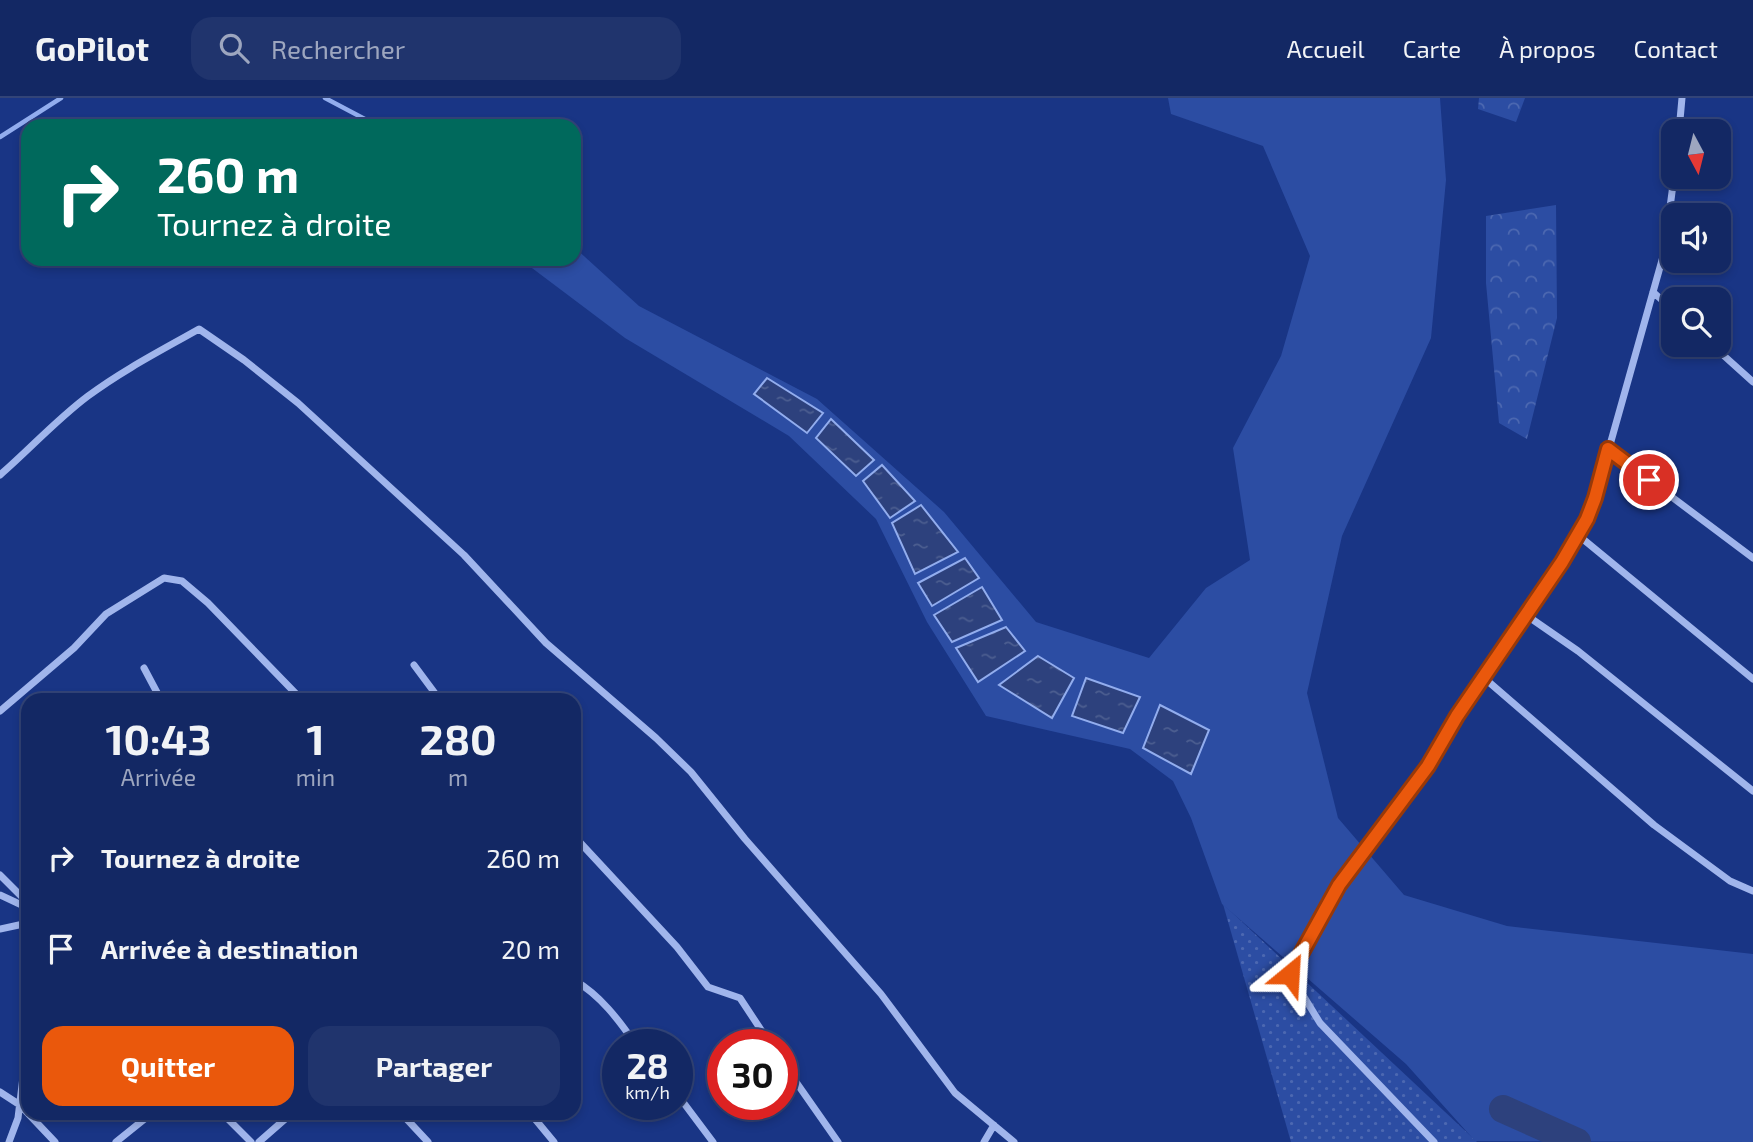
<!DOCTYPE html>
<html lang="fr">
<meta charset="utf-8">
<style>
:root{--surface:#132864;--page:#20346d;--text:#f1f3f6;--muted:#9da6bf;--line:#324478;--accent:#ea580c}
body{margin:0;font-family:"Exo 2",sans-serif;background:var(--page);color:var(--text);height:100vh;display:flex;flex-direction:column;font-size:26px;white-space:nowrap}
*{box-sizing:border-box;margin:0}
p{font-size:23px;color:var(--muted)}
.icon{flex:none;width:38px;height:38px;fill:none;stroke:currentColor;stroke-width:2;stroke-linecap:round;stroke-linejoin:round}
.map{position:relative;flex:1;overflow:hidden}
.sheet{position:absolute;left:21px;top:595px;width:560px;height:427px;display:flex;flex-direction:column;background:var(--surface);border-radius:21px;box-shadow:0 4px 10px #0003,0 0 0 2px var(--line)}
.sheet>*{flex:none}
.hud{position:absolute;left:21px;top:21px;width:560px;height:147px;border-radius:21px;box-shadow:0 4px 10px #0003,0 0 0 2px var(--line);background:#00695c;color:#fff;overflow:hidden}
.needle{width:46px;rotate:173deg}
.fabs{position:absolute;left:1661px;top:21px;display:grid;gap:14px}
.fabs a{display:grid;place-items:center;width:70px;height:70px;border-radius:14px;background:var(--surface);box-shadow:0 4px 10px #0003,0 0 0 2px var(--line);font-size:35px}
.speed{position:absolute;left:602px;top:931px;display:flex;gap:14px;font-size:35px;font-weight:700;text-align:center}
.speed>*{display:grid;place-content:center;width:91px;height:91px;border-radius:50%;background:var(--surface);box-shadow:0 4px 10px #0003,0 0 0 2px var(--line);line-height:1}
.speed small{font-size:18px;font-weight:400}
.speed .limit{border:10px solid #d22;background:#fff;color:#111}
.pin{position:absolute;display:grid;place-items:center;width:60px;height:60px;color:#fff;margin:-30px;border:4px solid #fff;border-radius:50%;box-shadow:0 2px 7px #0007}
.me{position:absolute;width:77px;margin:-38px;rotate:27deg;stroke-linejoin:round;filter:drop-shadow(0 0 5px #0008)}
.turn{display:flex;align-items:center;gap:24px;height:147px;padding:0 21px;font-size:32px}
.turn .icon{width:91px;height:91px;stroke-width:2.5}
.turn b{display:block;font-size:49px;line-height:60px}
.eta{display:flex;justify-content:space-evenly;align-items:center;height:119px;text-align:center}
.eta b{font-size:42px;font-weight:700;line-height:49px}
.cta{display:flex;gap:14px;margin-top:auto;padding:14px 21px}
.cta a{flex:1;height:80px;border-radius:21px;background:var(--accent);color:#fff;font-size:28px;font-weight:700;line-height:80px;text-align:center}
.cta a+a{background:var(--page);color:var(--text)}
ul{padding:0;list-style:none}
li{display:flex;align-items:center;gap:21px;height:91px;padding:0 21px}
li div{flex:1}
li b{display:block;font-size:26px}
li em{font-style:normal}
header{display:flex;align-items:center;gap:42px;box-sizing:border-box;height:98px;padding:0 35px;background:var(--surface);border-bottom:2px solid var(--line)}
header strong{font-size:33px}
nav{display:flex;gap:38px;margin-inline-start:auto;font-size:24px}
.search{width:490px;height:63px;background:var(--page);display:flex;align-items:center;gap:18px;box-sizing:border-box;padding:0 24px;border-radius:21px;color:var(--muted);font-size:26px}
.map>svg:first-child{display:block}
.grass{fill:url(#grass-dots)}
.forest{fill:url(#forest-crowns)}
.garden{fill:#2c4da3}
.water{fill:url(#water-ripples);stroke:#92adee;stroke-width:2}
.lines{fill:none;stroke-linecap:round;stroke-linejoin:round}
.stream{stroke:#92adee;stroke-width:4.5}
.river{stroke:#2d417d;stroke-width:28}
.minor{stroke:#a0b5ec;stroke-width:7}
.route-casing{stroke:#983908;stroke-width:18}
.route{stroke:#ea580c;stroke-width:12}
</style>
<header>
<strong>GoPilot</strong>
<div class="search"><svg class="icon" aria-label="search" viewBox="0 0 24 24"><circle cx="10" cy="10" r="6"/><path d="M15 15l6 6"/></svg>Rechercher</div>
<nav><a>Accueil</a><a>Carte</a><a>À propos</a><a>Contact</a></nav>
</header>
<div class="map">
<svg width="1753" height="1044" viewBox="0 0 1753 1044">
<defs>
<pattern id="grass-dots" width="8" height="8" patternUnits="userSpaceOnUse" patternTransform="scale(1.75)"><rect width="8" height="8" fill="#2c4da3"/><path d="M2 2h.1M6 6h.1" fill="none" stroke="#4c68b1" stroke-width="1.8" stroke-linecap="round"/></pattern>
<pattern id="forest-crowns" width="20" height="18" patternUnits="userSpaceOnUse" patternTransform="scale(1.75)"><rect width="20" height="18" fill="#2c4da3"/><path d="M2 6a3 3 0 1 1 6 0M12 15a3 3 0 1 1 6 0" fill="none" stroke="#4c68b1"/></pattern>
<pattern id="water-ripples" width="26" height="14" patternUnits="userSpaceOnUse" patternTransform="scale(1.75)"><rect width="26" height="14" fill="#2d417d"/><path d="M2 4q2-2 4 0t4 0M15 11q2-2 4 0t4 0" fill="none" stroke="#4c5e90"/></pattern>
</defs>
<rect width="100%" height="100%" fill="#193585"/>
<path class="grass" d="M1223 806 1475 1042 1477 1044H1291Z"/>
<path class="forest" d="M1479 0H1525L1516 24 1478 11Z
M1556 107 1557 220 1527 341 1499 325 1486 185V118Z"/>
<path class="garden" d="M1168 0H1440L1446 82 1431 240 1342 438 1307 595 1338 720 1404 797 1507 828 1753 856V1044L1475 1043 1406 966 1222 806 1191 720 1173 683 1130 651 986 618 927 524 876 421 789 338 625 240 520 161H574V149L639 208 817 301 944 414 1036 524 1149 560 1206 490 1250 462 1233 350 1281 258 1310 158 1263 48 1171 16Z"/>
<path class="water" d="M767 280 823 315 807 335 754 296Z
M831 321 874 362 856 378 816 340Z
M882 367 915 403 890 420 863 383Z
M921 407 958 454 915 476 892 425Z
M965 460 979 480 932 508 918 485Z
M982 489 1002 522 952 544 934 517Z
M1006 529 1025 553 978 584 956 550Z
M1038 558 1074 580 1052 620 999 587Z
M1086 580 1140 599 1123 635 1072 618Z
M1160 607 1209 632 1191 676 1143 650Z"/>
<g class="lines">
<path class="stream" d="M325 0 378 28
M0 39 61 0"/>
<path class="river" d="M1503 1011 1577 1044"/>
<path class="minor" d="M1679 33 1682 0
M1653 194 1673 212
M1712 247 1753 284
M1608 351 1753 460
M0 377C30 351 56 322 88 298 123 272 162 252 199 231L244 262 298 305 464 457 546 545 656 640 691 674 745 741 881 896 955 995 1014 1044
M1578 437 1753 581
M1526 517 1578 553 1753 693
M414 567 440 602
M144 570 161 602
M1483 579 1654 727 1730 783 1753 793
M0 613 74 550 106 516 164 480 182 483 208 505 302 602
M574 738 677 849 708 889 740 900 771 947
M0 777 28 805
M0 797 28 810
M0 831 28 825
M574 882C600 897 619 922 636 947
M782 964 838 1044
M0 994 20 1007 55 1044
M677 996 713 1044
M222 1015 251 1044
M401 1015 428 1044
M530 1015 554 1044
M9 1044 18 1020 23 979 28 967
M116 1044 152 1015
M259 1044 292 1015
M984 1044 994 1027
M1434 1044 1320 925 1290 876 1339 787 1428 668 1457 618 1562 464 1587 421 1595 400 1664 155 1674 79"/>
</g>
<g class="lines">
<g class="route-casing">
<path id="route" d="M1290 876 1339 787 1428 668 1457 618 1562 464 1587 421 1595 400 1608 351 1649 382"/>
</g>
<use href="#route" class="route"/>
</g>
</svg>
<div class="fabs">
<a><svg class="needle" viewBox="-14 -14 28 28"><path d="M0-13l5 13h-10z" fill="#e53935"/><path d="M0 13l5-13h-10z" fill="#9da6bf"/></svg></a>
<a><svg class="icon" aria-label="sound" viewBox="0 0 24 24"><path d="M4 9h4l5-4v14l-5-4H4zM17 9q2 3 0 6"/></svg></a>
<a><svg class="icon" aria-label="search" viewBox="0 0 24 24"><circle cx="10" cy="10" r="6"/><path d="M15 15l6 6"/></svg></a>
</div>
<div class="speed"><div>28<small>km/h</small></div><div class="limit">30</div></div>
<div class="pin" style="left:1649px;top:382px;background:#d93025"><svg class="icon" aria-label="arrive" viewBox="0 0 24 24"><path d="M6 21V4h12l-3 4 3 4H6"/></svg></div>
<svg class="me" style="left:1290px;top:876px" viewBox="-20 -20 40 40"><path d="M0-17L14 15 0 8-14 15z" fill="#ea580c" stroke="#fff" stroke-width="4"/></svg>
<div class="hud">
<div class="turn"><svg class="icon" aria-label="right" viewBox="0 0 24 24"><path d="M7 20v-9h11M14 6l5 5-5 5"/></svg><div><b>260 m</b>Tournez à droite</div></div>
</div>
<section class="sheet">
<div class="eta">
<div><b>10:43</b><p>Arrivée</p></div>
<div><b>1</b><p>min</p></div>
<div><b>280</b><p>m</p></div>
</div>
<ul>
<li><svg class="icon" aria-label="right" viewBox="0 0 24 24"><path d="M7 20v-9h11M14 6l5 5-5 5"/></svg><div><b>Tournez à droite</b></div><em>260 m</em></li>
<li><svg class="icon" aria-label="arrive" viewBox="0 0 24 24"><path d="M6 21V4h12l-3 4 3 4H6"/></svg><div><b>Arrivée à destination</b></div><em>20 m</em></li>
</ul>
<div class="cta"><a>Quitter</a><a>Partager</a></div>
</section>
</div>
